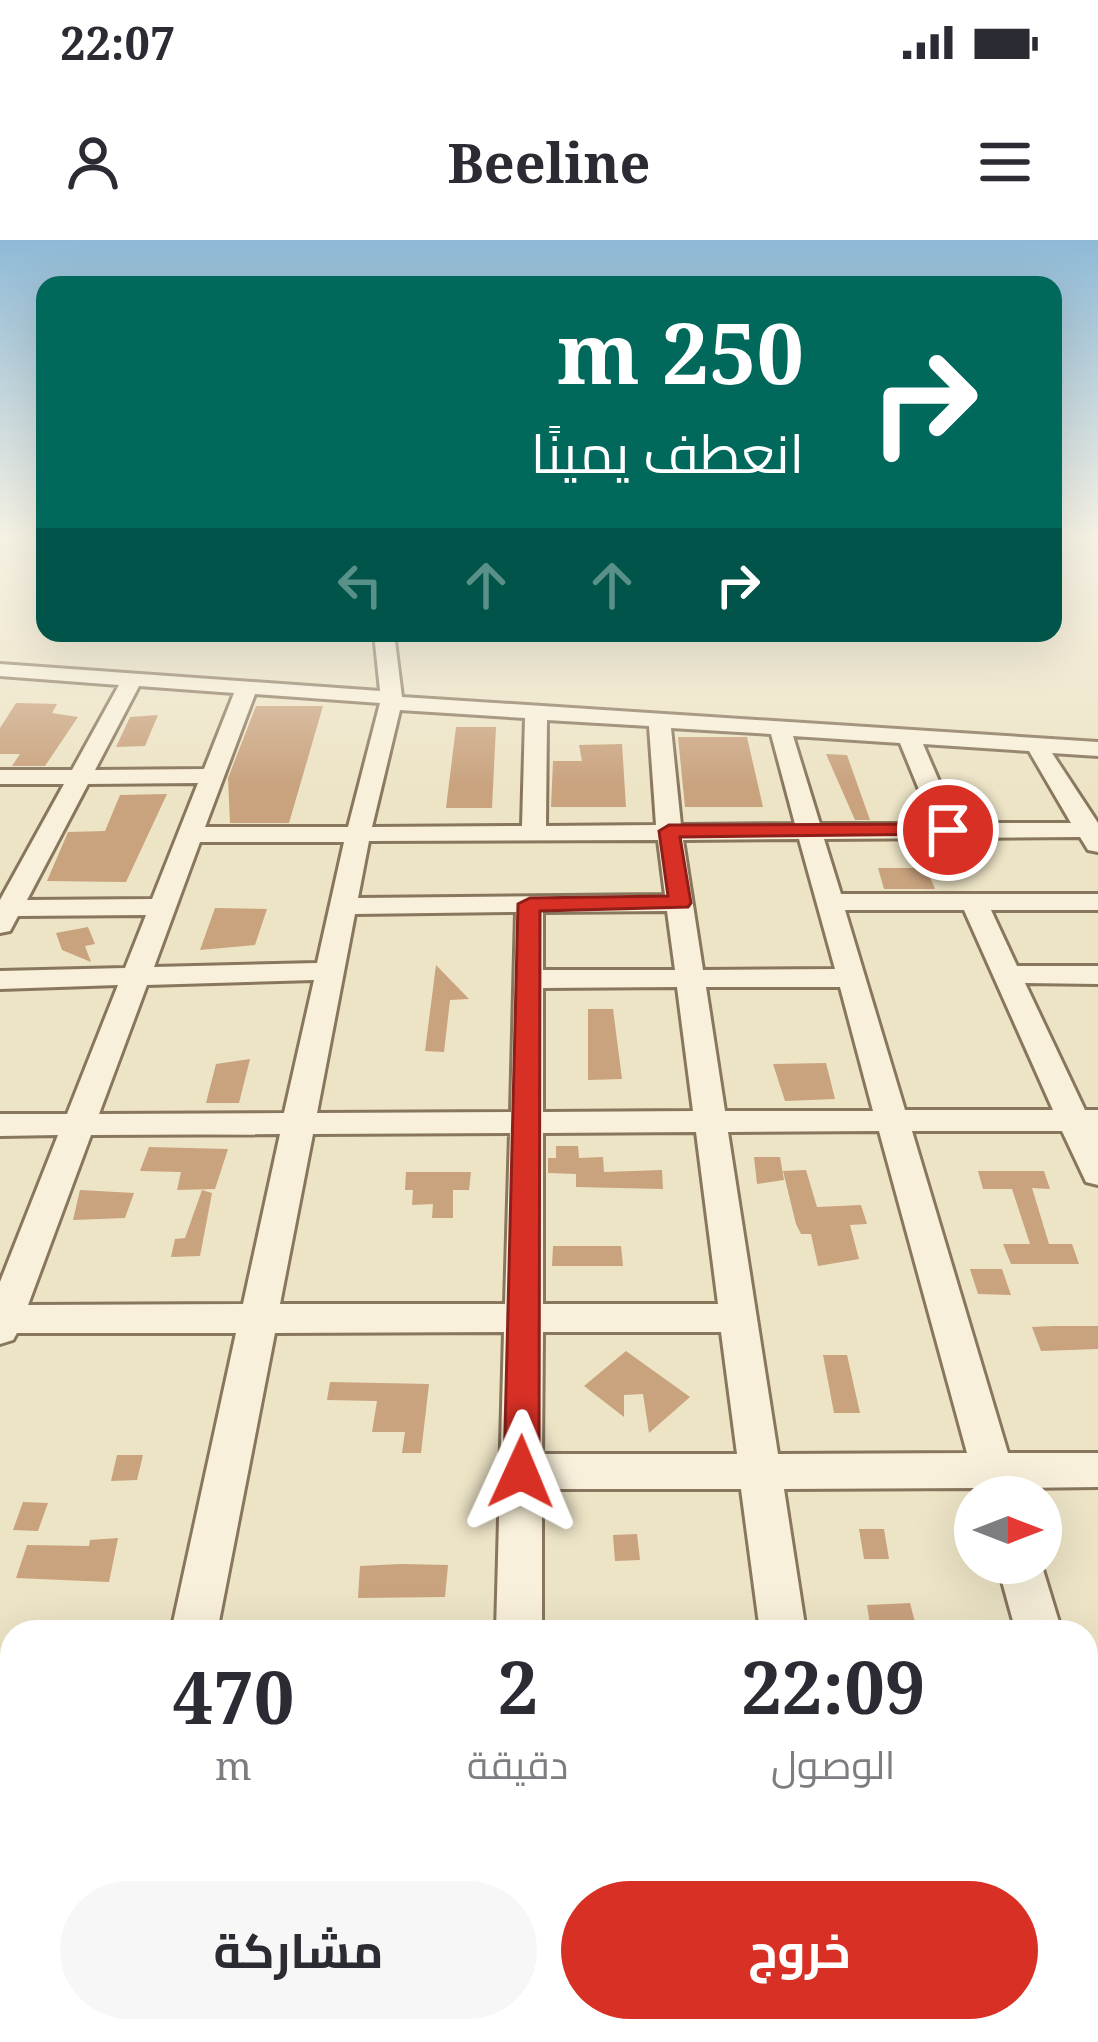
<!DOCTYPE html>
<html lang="ar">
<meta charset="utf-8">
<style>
:root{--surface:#fff;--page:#f7f7f7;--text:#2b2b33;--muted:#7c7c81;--accent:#d93025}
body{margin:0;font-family:"Noto Serif",Cairo,serif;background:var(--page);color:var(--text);direction:rtl;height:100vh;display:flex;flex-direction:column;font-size:45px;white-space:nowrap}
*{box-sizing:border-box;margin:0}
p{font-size:39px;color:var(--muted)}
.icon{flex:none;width:66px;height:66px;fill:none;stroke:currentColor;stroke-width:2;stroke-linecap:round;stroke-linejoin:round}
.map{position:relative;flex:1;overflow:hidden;direction:ltr}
.details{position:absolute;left:0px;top:1380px;width:1098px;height:423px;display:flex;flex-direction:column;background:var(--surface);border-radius:36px 36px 0 0;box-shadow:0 12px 48px #0002;direction:rtl}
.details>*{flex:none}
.banner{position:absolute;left:36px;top:36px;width:1026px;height:366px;border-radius:24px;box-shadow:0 12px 48px #0002;direction:rtl;background:#00695c;color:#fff;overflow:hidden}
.needle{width:78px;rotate:90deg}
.fabs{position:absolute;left:954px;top:1236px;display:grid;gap:24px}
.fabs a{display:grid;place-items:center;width:108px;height:108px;border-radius:50%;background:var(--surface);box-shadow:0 12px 48px #0002;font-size:60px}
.pin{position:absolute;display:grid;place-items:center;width:102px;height:102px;color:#fff;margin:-51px;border:6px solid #fff;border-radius:50%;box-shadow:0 3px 12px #0007}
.me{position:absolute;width:132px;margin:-66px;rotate:1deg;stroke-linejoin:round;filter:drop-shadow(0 0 9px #0008)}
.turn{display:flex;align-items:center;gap:42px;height:252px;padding:0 60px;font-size:54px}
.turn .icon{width:156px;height:156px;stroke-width:2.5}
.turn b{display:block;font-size:84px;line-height:102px}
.lanes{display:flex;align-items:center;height:114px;padding:0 60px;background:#0003;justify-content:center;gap:60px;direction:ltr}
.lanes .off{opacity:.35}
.eta{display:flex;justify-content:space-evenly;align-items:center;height:204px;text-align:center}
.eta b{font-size:72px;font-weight:700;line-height:84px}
.button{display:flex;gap:24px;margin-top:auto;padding:24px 60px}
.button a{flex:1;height:138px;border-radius:72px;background:var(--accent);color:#fff;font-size:48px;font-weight:700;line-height:138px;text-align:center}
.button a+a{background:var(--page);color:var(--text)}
.status{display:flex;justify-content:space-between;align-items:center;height:84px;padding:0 60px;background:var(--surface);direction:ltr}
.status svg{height:33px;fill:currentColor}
header{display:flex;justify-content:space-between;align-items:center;height:156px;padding:0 60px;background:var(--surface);font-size:54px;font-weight:700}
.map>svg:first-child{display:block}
.building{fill:#c9a27e}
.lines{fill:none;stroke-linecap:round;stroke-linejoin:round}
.minor-casing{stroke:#88765d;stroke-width:6}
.minor{fill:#f8f0da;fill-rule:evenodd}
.route{fill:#d93025;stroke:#8d1f18;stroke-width:3}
</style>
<div class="status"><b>22:07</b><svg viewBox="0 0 49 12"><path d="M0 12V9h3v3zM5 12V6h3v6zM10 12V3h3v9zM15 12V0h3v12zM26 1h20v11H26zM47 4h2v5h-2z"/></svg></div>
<header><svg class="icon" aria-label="menu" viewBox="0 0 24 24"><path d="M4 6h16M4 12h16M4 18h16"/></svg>Beeline<svg class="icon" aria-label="person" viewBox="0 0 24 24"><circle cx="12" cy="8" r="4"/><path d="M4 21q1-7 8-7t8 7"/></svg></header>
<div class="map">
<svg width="1098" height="1802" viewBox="0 0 1098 1802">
<rect width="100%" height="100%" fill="#ede4c6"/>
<path class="building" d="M16 463 57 464 52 473 78 477 45 526H12L20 514H0V488Z
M256 466H323L289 583H230L228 538Z
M158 475 145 506 116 507 130 477Z
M456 487H496L492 568H446Z
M678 497H747L763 567H685Z
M622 504 626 567H551L553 521H582L579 505Z
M826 514 847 515 870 580H855Z
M167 554 126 642 47 641 68 592 105 591 120 555Z
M878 628H926L935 649H884Z
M215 668 267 669 255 705 200 710Z
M88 687 95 704 85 706 91 722 62 710 56 693Z
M436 725 469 759 450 760 444 812 425 811Z
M588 769H613L622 839 588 840Z
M250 819 239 863H206L216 824Z
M826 823 835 859 785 861 773 824Z
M556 906H578L579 918 603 917 604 932 662 930 663 949 576 947V934L548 933V918H556Z
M149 907 228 909 215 949 177 950 181 932 140 931Z
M754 917H780L784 940 757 944Z
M806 930 817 967 861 965 867 984 850 985 859 1019 818 1026 811 994H801L796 984 783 931Z
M978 931H1044L1050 949 1032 948 1049 1004H1072L1079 1024H1011L1003 1004H1030L1012 949H983Z
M406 932H471L469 950H453V978H432L433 964 412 965 413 950H405Z
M80 950 134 953 125 978 73 980Z
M202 950 212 953 200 1016 171 1017 175 999 185 998Z
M553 1006H621L623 1026H552Z
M970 1029H1002L1011 1055 978 1054Z
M1054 1086H1098V1109L1041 1111 1032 1087Z
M626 1111 690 1157 649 1193 643 1154 624 1155V1177L584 1146Z
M823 1115H847L860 1173H834Z
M330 1142 429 1144 421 1213H402L405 1192H372L377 1161 327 1160Z
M117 1215H143L137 1240 111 1241Z
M23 1262 48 1263 38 1291 13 1290Z
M859 1289H884L889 1319H864Z
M637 1294 640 1320 615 1321 613 1295Z
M118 1298 109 1342 16 1338 27 1305 89 1306 90 1300Z
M401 1324 448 1325 445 1357 358 1358 360 1326Z
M910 1363 915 1382 889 1384 890 1392H871L867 1365Z"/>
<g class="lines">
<g class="minor-casing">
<path id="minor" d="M374 393H394L402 457 1098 502V516L1052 513 1098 583V612L1088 610 1080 597 824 599 841 654H1098V670H991L1017 726H1098V744L1025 743 1085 870H1098V945L1086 942 1062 891H912L1008 1213H1098V1247L1018 1248 1021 1257H979L976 1248 784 1249 806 1392H760L741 1249H542V1392H496L504 1092 275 1093 217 1392H171L236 1093H17L13 1100 0 1104V1042L58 895 0 896V874H67L118 745 0 749V731L125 728 146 675 18 676 10 691 0 693V660L64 544H0V530H72L119 445 0 436V424L380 451ZM139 446 234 453 204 529 95 530ZM255 454 380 463 348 587H205ZM400 470 525 478 522 586 372 587ZM547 480 649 486 656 585 546 586ZM671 488 771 494 795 584 681 585ZM793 496 900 503 933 584H820ZM923 504 1029 511 1071 583H957ZM198 543 152 659 27 660 88 544ZM799 599 835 729 703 730 683 600ZM658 600 665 655 358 658 369 601ZM200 602H344L317 723 154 727ZM845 670H964L1053 870H905ZM667 671 675 730H543V672ZM516 672 511 872 317 873 355 674ZM314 740 284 873 99 874 147 745ZM677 747 693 871 543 872V748ZM706 747H840L873 871H725ZM879 891 967 1213 778 1214 728 892ZM696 892 718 1064H543V893ZM510 893 505 1064H280L313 894ZM280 894 243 1064 28 1065 91 895ZM543 1092H721L737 1214H542Z
M997 1323H1041L1062 1392H1016Z
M0 1420H12V1464H0Z
M1086 1529 1098 1534V1622L1086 1617Z
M1086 1697H1098V1753H1086Z
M86 1791H142L141 1802H83Z
M486 1791H542V1802H484Z
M812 1791H868L870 1802H812Z"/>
</g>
<use href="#minor" class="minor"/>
</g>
<linearGradient id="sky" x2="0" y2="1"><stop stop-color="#8eb9d6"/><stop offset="0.54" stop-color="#f7f3e5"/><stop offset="1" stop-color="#f7f3e5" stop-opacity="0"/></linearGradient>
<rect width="1098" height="548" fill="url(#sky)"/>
<path class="route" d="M948 584 955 585V594L680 597 691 663 688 667 540 671 539 1232 534 1242 521 1246 509 1242 504 1232 518 664 530 658 668 656 659 591 669 585Z"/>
</svg>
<div class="fabs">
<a><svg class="needle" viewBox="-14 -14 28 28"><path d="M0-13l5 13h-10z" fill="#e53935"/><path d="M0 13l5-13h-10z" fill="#7c7c81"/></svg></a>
</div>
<div class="pin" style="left:948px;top:590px;background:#d93025"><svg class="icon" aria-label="arrive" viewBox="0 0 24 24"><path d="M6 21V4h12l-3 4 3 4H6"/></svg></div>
<svg class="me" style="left:521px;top:1232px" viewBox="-20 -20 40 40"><path d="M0-17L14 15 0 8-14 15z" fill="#d93025" stroke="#fff" stroke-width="4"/></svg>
<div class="banner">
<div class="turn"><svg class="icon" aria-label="right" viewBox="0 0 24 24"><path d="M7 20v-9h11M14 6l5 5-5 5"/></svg><div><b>250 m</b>انعطف يمينًا</div></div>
<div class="lanes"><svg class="icon off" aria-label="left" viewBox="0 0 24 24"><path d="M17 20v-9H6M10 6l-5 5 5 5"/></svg><svg class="icon off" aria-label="ahead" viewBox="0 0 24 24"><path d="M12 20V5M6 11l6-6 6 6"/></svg><svg class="icon off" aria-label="ahead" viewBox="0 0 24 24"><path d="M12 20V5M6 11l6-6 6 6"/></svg><svg class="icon" aria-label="right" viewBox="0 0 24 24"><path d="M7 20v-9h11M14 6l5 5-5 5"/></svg></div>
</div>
<section class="details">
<div class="eta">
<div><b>22:09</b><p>الوصول</p></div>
<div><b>2</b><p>دقيقة</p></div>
<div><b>470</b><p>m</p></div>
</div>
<div class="button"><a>خروج</a><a>مشاركة</a></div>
</section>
</div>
